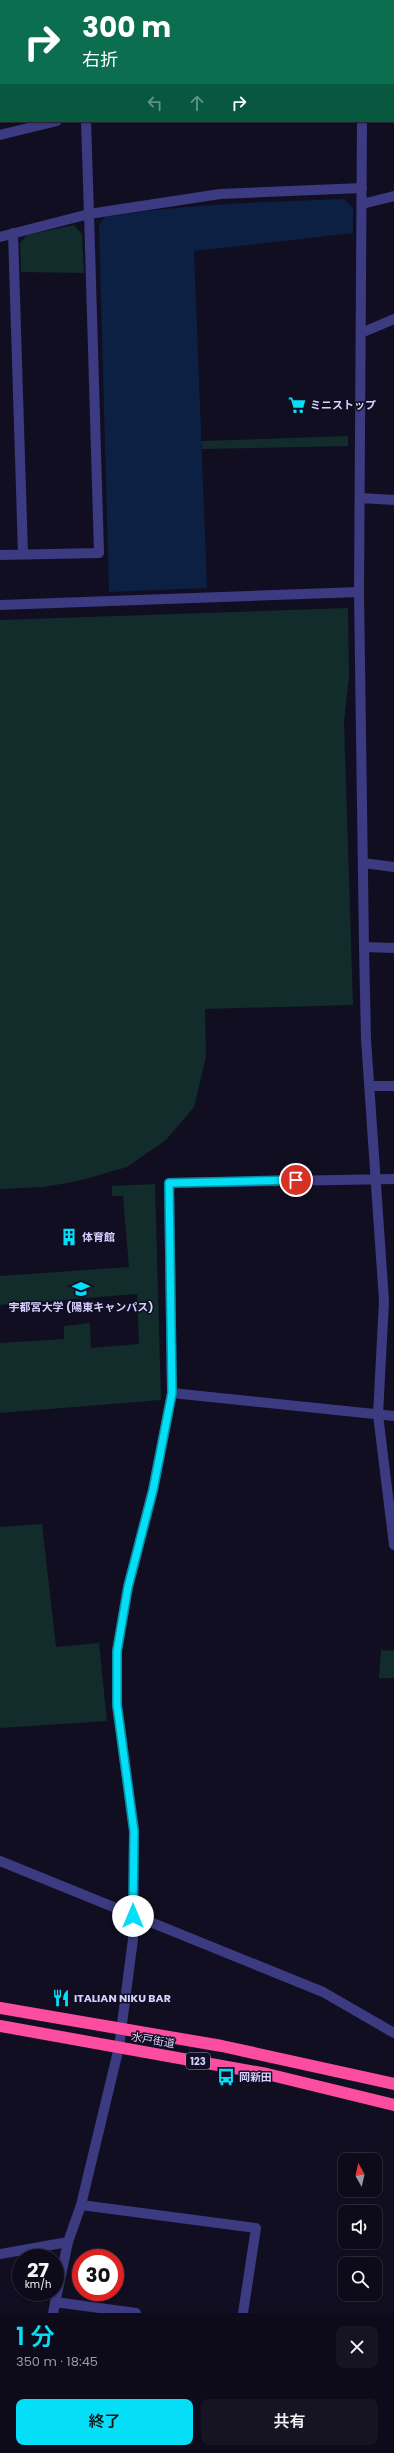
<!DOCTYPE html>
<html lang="ja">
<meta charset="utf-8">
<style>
:root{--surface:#0d0a1a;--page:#161323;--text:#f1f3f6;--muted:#9a9aa2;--line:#2d2b39;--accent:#04def6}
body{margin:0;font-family:Poppins,"Noto Sans JP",sans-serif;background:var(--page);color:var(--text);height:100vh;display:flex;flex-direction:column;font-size:15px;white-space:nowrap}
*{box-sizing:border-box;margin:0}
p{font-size:13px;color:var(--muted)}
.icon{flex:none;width:22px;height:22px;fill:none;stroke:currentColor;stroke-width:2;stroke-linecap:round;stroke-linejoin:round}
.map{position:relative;height:2313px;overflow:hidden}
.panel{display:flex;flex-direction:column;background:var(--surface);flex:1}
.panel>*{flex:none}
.banner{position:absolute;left:0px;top:0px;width:394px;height:122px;box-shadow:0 1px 3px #0004,0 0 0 1px var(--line);background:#0b6e4f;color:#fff;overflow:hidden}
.needle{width:26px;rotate:352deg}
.tools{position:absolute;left:338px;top:2153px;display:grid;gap:8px}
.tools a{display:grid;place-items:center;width:44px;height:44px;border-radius:8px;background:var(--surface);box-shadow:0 1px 3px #0004,0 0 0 1px var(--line);font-size:20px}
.speed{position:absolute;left:12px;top:2249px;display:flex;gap:8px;font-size:20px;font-weight:700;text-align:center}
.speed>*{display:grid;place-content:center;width:52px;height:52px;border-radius:50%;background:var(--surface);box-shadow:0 1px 3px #0004,0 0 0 1px var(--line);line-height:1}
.speed small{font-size:10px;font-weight:400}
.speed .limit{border:6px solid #d22;background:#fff;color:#111}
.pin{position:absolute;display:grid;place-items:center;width:34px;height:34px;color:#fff;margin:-17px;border:2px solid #fff;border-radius:50%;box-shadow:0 1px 4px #0007}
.me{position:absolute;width:44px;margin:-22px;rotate:0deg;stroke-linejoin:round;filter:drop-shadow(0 0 3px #0008)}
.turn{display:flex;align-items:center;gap:14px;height:84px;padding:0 16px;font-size:18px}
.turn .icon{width:52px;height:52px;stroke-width:2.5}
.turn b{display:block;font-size:28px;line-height:34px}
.lanes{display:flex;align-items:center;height:38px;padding:0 16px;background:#0003;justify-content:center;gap:20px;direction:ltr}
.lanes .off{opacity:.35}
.round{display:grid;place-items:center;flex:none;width:42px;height:42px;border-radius:8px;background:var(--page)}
.head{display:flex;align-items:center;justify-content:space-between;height:68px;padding:0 16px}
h1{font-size:24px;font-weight:600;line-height:30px;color:var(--accent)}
.primary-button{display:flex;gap:8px;margin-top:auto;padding:8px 16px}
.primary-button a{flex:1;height:46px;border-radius:8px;background:var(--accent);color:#111;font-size:16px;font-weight:600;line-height:46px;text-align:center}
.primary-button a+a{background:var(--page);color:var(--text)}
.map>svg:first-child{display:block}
.green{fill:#112c2b}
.water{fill:#0c2043}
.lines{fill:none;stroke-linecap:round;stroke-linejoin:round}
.minor{stroke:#3c3a80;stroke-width:10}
.highway{stroke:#fc4da1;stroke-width:12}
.route-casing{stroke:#0390a0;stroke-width:10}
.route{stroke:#04def6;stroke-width:7}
.labels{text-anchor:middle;stroke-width:3;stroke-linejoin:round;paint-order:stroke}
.shield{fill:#110e22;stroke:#9a96bc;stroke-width:1}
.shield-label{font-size:10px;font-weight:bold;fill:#d5d0fe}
.poi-label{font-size:11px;font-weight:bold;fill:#d5d0fe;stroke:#110e22;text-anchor:start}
.street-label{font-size:11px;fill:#d5d0fe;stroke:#110e22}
</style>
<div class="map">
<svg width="394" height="2313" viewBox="0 0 394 2313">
<rect width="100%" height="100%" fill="#110e22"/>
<path class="green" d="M74 225 82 234 84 273 21 272 20 243 27 235Z
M348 436V446L202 449 201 441Z
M348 608 349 677 344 721 353 1005 205 1009 206 1057 194 1107 166 1140 127 1167 78 1181 44 1187 0 1189V620Z
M155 1184 161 1400 0 1413V1343L64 1339V1326L90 1323 91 1348 139 1344 137 1294 0 1305V1276L129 1267 123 1196H112V1186Z
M42 1524 56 1647 99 1643 107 1721 0 1728V1527Z
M381 1650 394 1651V1678H379Z"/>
<path class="water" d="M344 199 353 208V233L194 251 207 588 109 592 99 225 105 217C184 204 263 202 344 199Z"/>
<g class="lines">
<path class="minor" d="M364 0V1
M204 1 218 0
M393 4H394
M0 34H1
M393 101H394
M362 121 359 592 364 947 366 1039 384 1301 378 1415 394 1545
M0 135 57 121
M362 204 394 196
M13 233 23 554
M0 237 89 214 86 121
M361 333 394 319
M360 498 394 500
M0 555 99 553 89 214 220 194 362 188
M0 605 359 592
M363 863 394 867
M364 947 394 948
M370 1086H394
M172 1393 394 1416
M0 1861 323 1992 394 2033
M0 2254 68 2242
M55 2302 136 2313
M53 2313 68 2242 81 2205
M243 2313 256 2228 81 2205 119 2047 133 1939 134 1831 117 1705V1651L128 1587 153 1490 172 1393 169 1183 394 1179"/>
<path class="highway" d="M0 2008 222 2046 394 2084
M0 2026 267 2074 394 2105"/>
</g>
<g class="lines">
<g class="route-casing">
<path id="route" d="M133 1916 134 1831 117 1705V1651L128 1587 153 1490 172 1393 169 1183 296 1180"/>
</g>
<use href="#route" class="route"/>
</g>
<defs>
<g id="supermarket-bare" transform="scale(1.38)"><path d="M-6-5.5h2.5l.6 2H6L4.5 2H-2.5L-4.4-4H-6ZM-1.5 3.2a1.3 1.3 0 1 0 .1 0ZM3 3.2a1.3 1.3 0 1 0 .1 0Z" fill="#04def6" stroke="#110e22" stroke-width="2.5" paint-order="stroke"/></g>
<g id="building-bare" transform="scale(1.38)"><path d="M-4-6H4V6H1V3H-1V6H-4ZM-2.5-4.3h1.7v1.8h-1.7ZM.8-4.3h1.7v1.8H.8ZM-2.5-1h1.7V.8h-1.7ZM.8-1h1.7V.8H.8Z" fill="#04def6" stroke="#110e22" stroke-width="2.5" paint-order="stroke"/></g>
<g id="university-bare" transform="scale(1.38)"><path d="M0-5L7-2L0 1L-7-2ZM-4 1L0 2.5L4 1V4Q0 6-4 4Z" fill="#04def6" stroke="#110e22" stroke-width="2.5" paint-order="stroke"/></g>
<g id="restaurant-bare" transform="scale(1.38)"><path d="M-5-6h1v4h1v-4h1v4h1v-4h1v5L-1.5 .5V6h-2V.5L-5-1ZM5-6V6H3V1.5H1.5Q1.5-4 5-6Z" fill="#04def6" stroke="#110e22" stroke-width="2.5" paint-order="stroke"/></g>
<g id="bus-bare" transform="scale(1.38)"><path d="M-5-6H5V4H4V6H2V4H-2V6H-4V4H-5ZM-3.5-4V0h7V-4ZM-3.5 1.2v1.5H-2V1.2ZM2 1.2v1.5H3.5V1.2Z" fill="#04def6" stroke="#110e22" stroke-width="2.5" paint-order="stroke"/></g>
</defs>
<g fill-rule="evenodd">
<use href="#supermarket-bare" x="297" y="405"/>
<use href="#building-bare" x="69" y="1237"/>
<use href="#university-bare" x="81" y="1289"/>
<use href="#restaurant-bare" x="61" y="1998"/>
<use href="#bus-bare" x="226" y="2077"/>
</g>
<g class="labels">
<rect class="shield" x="186" y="2053" width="24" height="16" rx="3"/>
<g class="shield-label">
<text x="198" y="2065">123</text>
</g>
<g class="poi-label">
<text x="310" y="409">ミニストップ</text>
<text x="82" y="1241">体育館</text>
<text x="81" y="1311" text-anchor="middle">宇都宮大学 (陽東キャンパス)</text>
<text x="74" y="2002">ITALIAN NIKU BAR</text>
<text x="239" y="2081">岡新田</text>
</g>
<g class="street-label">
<text transform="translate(153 2040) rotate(10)" y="4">水戸街道</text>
</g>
</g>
</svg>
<div class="tools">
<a><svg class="needle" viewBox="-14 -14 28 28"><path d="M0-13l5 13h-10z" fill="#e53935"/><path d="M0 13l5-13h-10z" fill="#9a9aa2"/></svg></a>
<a><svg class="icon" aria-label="sound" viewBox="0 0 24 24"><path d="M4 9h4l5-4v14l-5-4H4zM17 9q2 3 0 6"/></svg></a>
<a><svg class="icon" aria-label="search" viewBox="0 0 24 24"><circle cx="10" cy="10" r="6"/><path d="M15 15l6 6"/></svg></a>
</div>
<div class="speed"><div>27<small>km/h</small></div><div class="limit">30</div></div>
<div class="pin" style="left:296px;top:1180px;background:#d93025"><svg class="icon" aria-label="arrive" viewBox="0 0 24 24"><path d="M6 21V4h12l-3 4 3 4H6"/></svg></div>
<svg class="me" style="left:133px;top:1916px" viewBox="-20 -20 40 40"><circle r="19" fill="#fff"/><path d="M0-13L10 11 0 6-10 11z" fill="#04def6"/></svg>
<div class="banner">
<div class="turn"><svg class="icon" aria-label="right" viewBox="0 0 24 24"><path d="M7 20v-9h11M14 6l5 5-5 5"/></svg><div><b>300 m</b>右折</div></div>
<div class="lanes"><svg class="icon off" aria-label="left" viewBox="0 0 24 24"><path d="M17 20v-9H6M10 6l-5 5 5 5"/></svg><svg class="icon off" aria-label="ahead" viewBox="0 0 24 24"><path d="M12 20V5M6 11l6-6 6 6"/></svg><svg class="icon" aria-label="right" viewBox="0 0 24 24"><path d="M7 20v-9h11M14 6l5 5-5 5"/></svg></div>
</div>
</div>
<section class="panel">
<div class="head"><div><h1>1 分</h1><p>350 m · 18:45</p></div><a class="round"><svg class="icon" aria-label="close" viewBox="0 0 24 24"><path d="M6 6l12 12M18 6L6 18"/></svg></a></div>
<div class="primary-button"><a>終了</a><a>共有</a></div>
</section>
